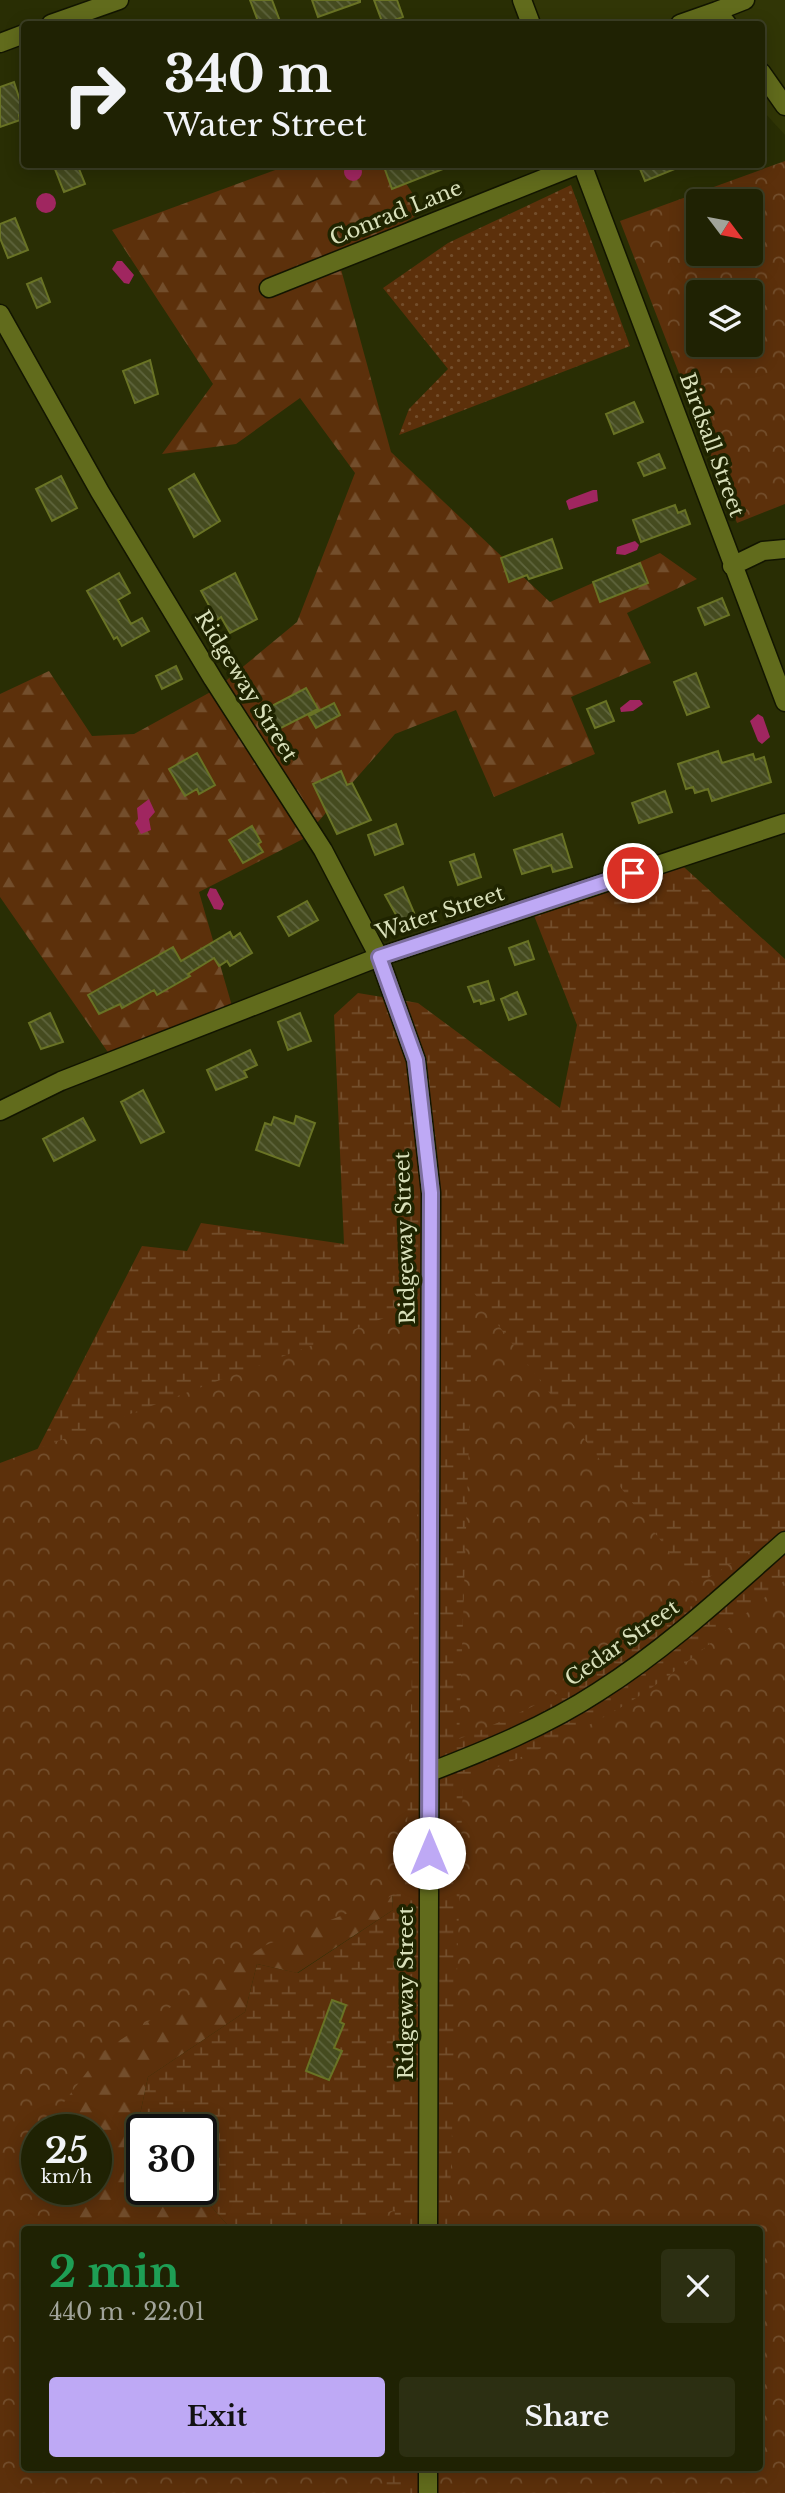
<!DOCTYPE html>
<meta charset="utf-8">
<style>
:root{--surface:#1f2203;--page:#2c2f12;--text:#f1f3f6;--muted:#a1a49a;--line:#3c3f25;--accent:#bea9f5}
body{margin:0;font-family:"Libre Baskerville",serif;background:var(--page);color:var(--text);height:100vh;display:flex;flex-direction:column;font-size:26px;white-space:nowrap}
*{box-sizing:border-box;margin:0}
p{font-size:23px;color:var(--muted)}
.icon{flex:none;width:38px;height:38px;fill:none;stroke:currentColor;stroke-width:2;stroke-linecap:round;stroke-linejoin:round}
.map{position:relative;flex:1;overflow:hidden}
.drawer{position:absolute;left:21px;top:2226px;width:742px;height:245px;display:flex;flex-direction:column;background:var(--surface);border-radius:7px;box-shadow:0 4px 18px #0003,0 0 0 2px var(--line)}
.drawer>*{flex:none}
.banner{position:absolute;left:21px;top:21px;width:744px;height:147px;border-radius:7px;box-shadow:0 4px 18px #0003,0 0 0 2px var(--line);background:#1f2203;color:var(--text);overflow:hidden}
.needle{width:46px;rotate:122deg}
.tools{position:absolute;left:686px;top:189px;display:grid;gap:14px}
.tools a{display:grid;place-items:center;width:77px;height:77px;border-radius:7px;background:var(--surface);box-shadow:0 4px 18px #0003,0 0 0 2px var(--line);font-size:35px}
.speed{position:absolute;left:21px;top:2114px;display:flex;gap:14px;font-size:35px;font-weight:700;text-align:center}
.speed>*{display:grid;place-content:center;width:91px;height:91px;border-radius:50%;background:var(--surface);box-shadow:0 4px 18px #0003,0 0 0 2px var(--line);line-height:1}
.speed small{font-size:18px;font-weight:400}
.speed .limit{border:4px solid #111;border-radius:10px;background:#fff;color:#111}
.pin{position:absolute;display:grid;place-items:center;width:60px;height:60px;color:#fff;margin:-30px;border:4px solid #fff;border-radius:50%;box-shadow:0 2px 7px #0007}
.me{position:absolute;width:77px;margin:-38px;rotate:0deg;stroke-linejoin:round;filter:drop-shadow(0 0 5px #0008)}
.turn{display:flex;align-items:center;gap:24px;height:147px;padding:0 28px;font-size:32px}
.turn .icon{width:91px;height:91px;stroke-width:2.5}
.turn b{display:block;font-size:49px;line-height:60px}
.round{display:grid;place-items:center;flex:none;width:74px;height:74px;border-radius:7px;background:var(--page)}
.head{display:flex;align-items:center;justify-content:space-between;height:119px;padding:0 28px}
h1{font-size:42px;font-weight:800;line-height:52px;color:#1e9e55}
.cta{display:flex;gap:14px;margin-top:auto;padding:14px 28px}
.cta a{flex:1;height:80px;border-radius:7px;background:var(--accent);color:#111;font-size:28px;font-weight:800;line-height:80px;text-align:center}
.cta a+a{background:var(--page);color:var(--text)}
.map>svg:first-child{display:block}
.built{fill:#313606}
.grass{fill:url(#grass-dots)}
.forest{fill:url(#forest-firs);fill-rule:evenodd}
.wetland{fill:url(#wetland-marsh)}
.park{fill:url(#park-crowns);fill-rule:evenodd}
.water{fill:#a02660}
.building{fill:url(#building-back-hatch);stroke:#697325;stroke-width:2}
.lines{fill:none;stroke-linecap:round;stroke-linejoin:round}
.minor-casing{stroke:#121501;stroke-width:21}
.minor{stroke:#616b1c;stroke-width:18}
.route-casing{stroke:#7c6e9f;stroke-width:18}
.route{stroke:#bea9f5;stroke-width:12}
.labels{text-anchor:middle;stroke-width:7;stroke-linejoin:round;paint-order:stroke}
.street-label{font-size:21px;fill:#d9e0ba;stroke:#1f2400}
</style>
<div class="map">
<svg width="785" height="2493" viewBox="0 0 785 2493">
<defs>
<pattern id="grass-dots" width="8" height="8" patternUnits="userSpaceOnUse" patternTransform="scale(1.75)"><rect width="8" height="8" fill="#5c300b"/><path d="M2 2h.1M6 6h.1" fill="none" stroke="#734e2c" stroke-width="1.8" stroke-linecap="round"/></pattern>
<pattern id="forest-firs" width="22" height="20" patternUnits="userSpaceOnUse" patternTransform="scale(1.75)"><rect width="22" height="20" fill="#5c300b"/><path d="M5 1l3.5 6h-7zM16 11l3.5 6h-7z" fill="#734e2c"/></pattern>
<pattern id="wetland-marsh" width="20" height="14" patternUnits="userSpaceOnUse" patternTransform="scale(1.75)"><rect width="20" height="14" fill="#5c300b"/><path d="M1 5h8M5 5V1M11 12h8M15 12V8" fill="none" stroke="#734e2c"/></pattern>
<pattern id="park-crowns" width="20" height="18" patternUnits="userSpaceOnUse" patternTransform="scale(1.75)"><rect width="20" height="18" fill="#5c300b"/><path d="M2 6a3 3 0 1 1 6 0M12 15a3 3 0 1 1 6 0" fill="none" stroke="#734e2c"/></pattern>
<pattern id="building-back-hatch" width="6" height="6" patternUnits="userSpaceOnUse" patternTransform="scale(1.75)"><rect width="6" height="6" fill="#454b1f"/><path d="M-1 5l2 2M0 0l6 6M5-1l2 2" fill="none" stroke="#5f653d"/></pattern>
</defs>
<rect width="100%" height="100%" fill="#292e04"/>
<path class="built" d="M527 0H785V135L761 109V24H535Z"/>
<path class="grass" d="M571 185 630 346 399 435 409 409 448 369 383 288 448 243Z"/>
<path class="forest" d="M289 165H394L424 211 339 262 391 452 550 602 660 553 697 579 627 613 651 663 571 697 595 754 494 797 456 710 395 734 303 839 199 892 232 1006 114 1061 0 897V694L49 671 92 736 134 734 216 689 297 622 355 473 300 398 236 444 162 454 213 384 112 230Z
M391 1871 393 1910 297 1973 257 1964 245 2012 148 2077 138 2124 143 2130 142 2189H196L231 2229 24 2230V2468L0 2493V1884ZM37 2130H96V2189H37Z"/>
<path class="wetland" d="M674 858 785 959V2493H226L244 2468H760V2230L231 2229 196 2189H201V2130H143L138 2124 148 2077 245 2012 257 1964 298 1973 393 1910 391 1871 35 1454 142 1246 187 1251 201 1223 344 1244 334 1015 358 993 418 1003 560 1108 577 1025 533 913Z"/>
<path class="park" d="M785 161V504L737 523 620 221ZM698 201H751V254H698ZM698 292H751V345H698Z
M474 1293 695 1586 764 1543C663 1634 586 1688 459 1739Z
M424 1303 405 1891 266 1945 102 2052 43 2130H37V2139L19 2162 37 2181V2189H45L85 2229 24 2230V2468H386L384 2493H0V1463Z
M785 1580V2493H439L441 2468H760V2230L449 2229 463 1781C521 1758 580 1733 633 1700 688 1665 736 1622 785 1580Z
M395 2210 394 2229H329Z"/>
<path class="water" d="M344 172a9 9 0 1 1 18 0a9 9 0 1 1-18 0Z
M36 203a10 10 0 1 1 20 0a10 10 0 1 1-20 0Z
M117 261H122L134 275 129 284 124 283 112 269Z
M593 490H597L598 501 569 510 566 501 569 499Z
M635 541 639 545 637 550 625 555 616 554 617 547Z
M630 700H640L643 704 633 711 621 712 620 708Z
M758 714 763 717 770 737 762 744 758 741 750 721Z
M149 799 155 812 149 819 151 830 141 834 135 823 138 819 137 808Z
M210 888 216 889 224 904 221 910 214 909 207 895Z"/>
<path class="building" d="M250 0H272L281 24H259Z
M312 0H360V2L318 17Z
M374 0H397L403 17 383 24Z
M14 82 24 113 19 115 20 120 0 127V87Z
M53 164H77L85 184 64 192Z
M383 164H448V167L392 189Z
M638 164H684L685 165 645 181Z
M15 218 28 250 8 258 0 238V224Z
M41 278 50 302 37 308 27 284Z
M150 360 158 394 135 403 123 371Z
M634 402 643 422 614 434 606 414Z
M659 454 665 468 644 476 638 463Z
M194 474 220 521 194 537 169 489Z
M61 476 77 508 52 521 36 489Z
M675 505 678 513 685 510 690 524 641 542 633 520Z
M552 539 562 568 529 579 527 575 509 582 501 558Z
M640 563 648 583 600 602 593 582Z
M119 573 130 593 118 600 131 624 142 618 149 631 122 646 117 637 114 639 87 591Z
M235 573 257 619 230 633 221 617 217 620 201 591Z
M722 598 729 615 705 625 698 608Z
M176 666 182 679 162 689 156 676Z
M696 673 709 707 687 715 674 682Z
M306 688 318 709 277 730 266 709Z
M606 701 614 721 595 728 587 709Z
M334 703 340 715 316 728 309 716Z
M718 751 722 763 753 754 755 760 764 757 771 782 712 801 708 789 695 793 693 787 686 789 678 764Z
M197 753 215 785 199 794 197 789 185 796 169 769Z
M341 771 347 785 352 783 371 820 337 834 313 784Z
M665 791 672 812 639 823 632 803Z
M396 824 403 844 375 855 368 835Z
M252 826 261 842 258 844 263 852 243 863 229 840Z
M562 834 572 867 553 872 551 865 522 874 514 850Z
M474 854 481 877 458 885 450 862Z
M403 887 415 915 400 922 385 895Z
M307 901 318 920 289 936 278 917Z
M230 932 233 938 240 933 252 953 230 966 227 961 219 966 214 958 188 974 190 976 157 995 154 990 122 1008 120 1004 99 1014 88 995 173 947 181 961Z
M528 941 534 959 515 965 509 948Z
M488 981 494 1000 481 1004 480 1000 474 1002 468 987Z
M517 992 526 1014 509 1020 501 999Z
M50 1013 63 1042 41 1049 29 1023Z
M300 1013 311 1041 288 1050 278 1022Z
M250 1050 257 1065 244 1071 247 1077 216 1090 207 1070Z
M143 1090 164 1132 141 1143 121 1102Z
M296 1116 315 1123 299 1166 256 1150 265 1123 271 1125 274 1117 294 1124Z
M83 1118 95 1140 54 1161 43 1139Z
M332 2000 346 2005 340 2022 344 2024 334 2048 342 2051 329 2080 306 2071Z"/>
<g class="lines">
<g class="minor-casing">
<path id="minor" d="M522 0 531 24
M717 11 745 0
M51 24 119 0
M680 24 717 11 727 24
M0 43 24 34
M761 72 785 106
M582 164 785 702
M269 288 580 164
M0 314 100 492 213 679 323 850 379 957 416 1060 431 1193 428 2230
M732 566 763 551 785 549
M0 1111 61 1081 379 957 785 823
M430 1772C487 1750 546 1726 598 1692 666 1649 725 1594 785 1541
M428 2493V2468"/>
</g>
<use href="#minor" class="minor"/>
</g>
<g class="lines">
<g class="route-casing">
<path id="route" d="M429 1853 431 1193 416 1060 379 957 633 873"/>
</g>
<use href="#route" class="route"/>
</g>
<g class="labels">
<g class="street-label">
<text transform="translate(396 213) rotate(-22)" y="7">Conrad Lane</text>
<text transform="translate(712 445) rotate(70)" y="7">Birdsall Street</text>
<text transform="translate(246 686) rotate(58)" y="7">Ridgeway Street</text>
<text transform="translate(440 913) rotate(-18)" y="7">Water Street</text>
<text transform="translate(405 1238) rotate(-92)" y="7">Ridgeway Street</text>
<text transform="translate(622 1643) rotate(-35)" y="7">Cedar Street</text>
<text transform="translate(406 1993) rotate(-90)" y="7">Ridgeway Street</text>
</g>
</g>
</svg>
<div class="tools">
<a><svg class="needle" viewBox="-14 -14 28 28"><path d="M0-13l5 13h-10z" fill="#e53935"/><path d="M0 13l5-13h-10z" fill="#a1a49a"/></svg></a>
<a><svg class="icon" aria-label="layers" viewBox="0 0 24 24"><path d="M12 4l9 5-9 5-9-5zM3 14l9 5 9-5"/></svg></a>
</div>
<div class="speed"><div>25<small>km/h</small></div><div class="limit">30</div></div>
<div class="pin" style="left:633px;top:873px;background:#d93025"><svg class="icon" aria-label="arrive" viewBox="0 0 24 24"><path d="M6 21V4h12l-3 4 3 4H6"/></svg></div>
<svg class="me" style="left:429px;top:1853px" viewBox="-20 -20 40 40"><circle r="19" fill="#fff"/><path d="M0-13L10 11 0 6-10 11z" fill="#bea9f5"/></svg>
<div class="banner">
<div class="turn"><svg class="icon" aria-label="right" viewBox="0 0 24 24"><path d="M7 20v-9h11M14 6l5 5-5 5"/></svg><div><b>340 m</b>Water Street</div></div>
</div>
<section class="drawer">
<div class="head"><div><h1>2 min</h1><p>440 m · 22:01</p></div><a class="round"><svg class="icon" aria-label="close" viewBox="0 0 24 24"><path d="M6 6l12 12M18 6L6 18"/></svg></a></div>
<div class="cta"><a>Exit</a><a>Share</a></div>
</section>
</div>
